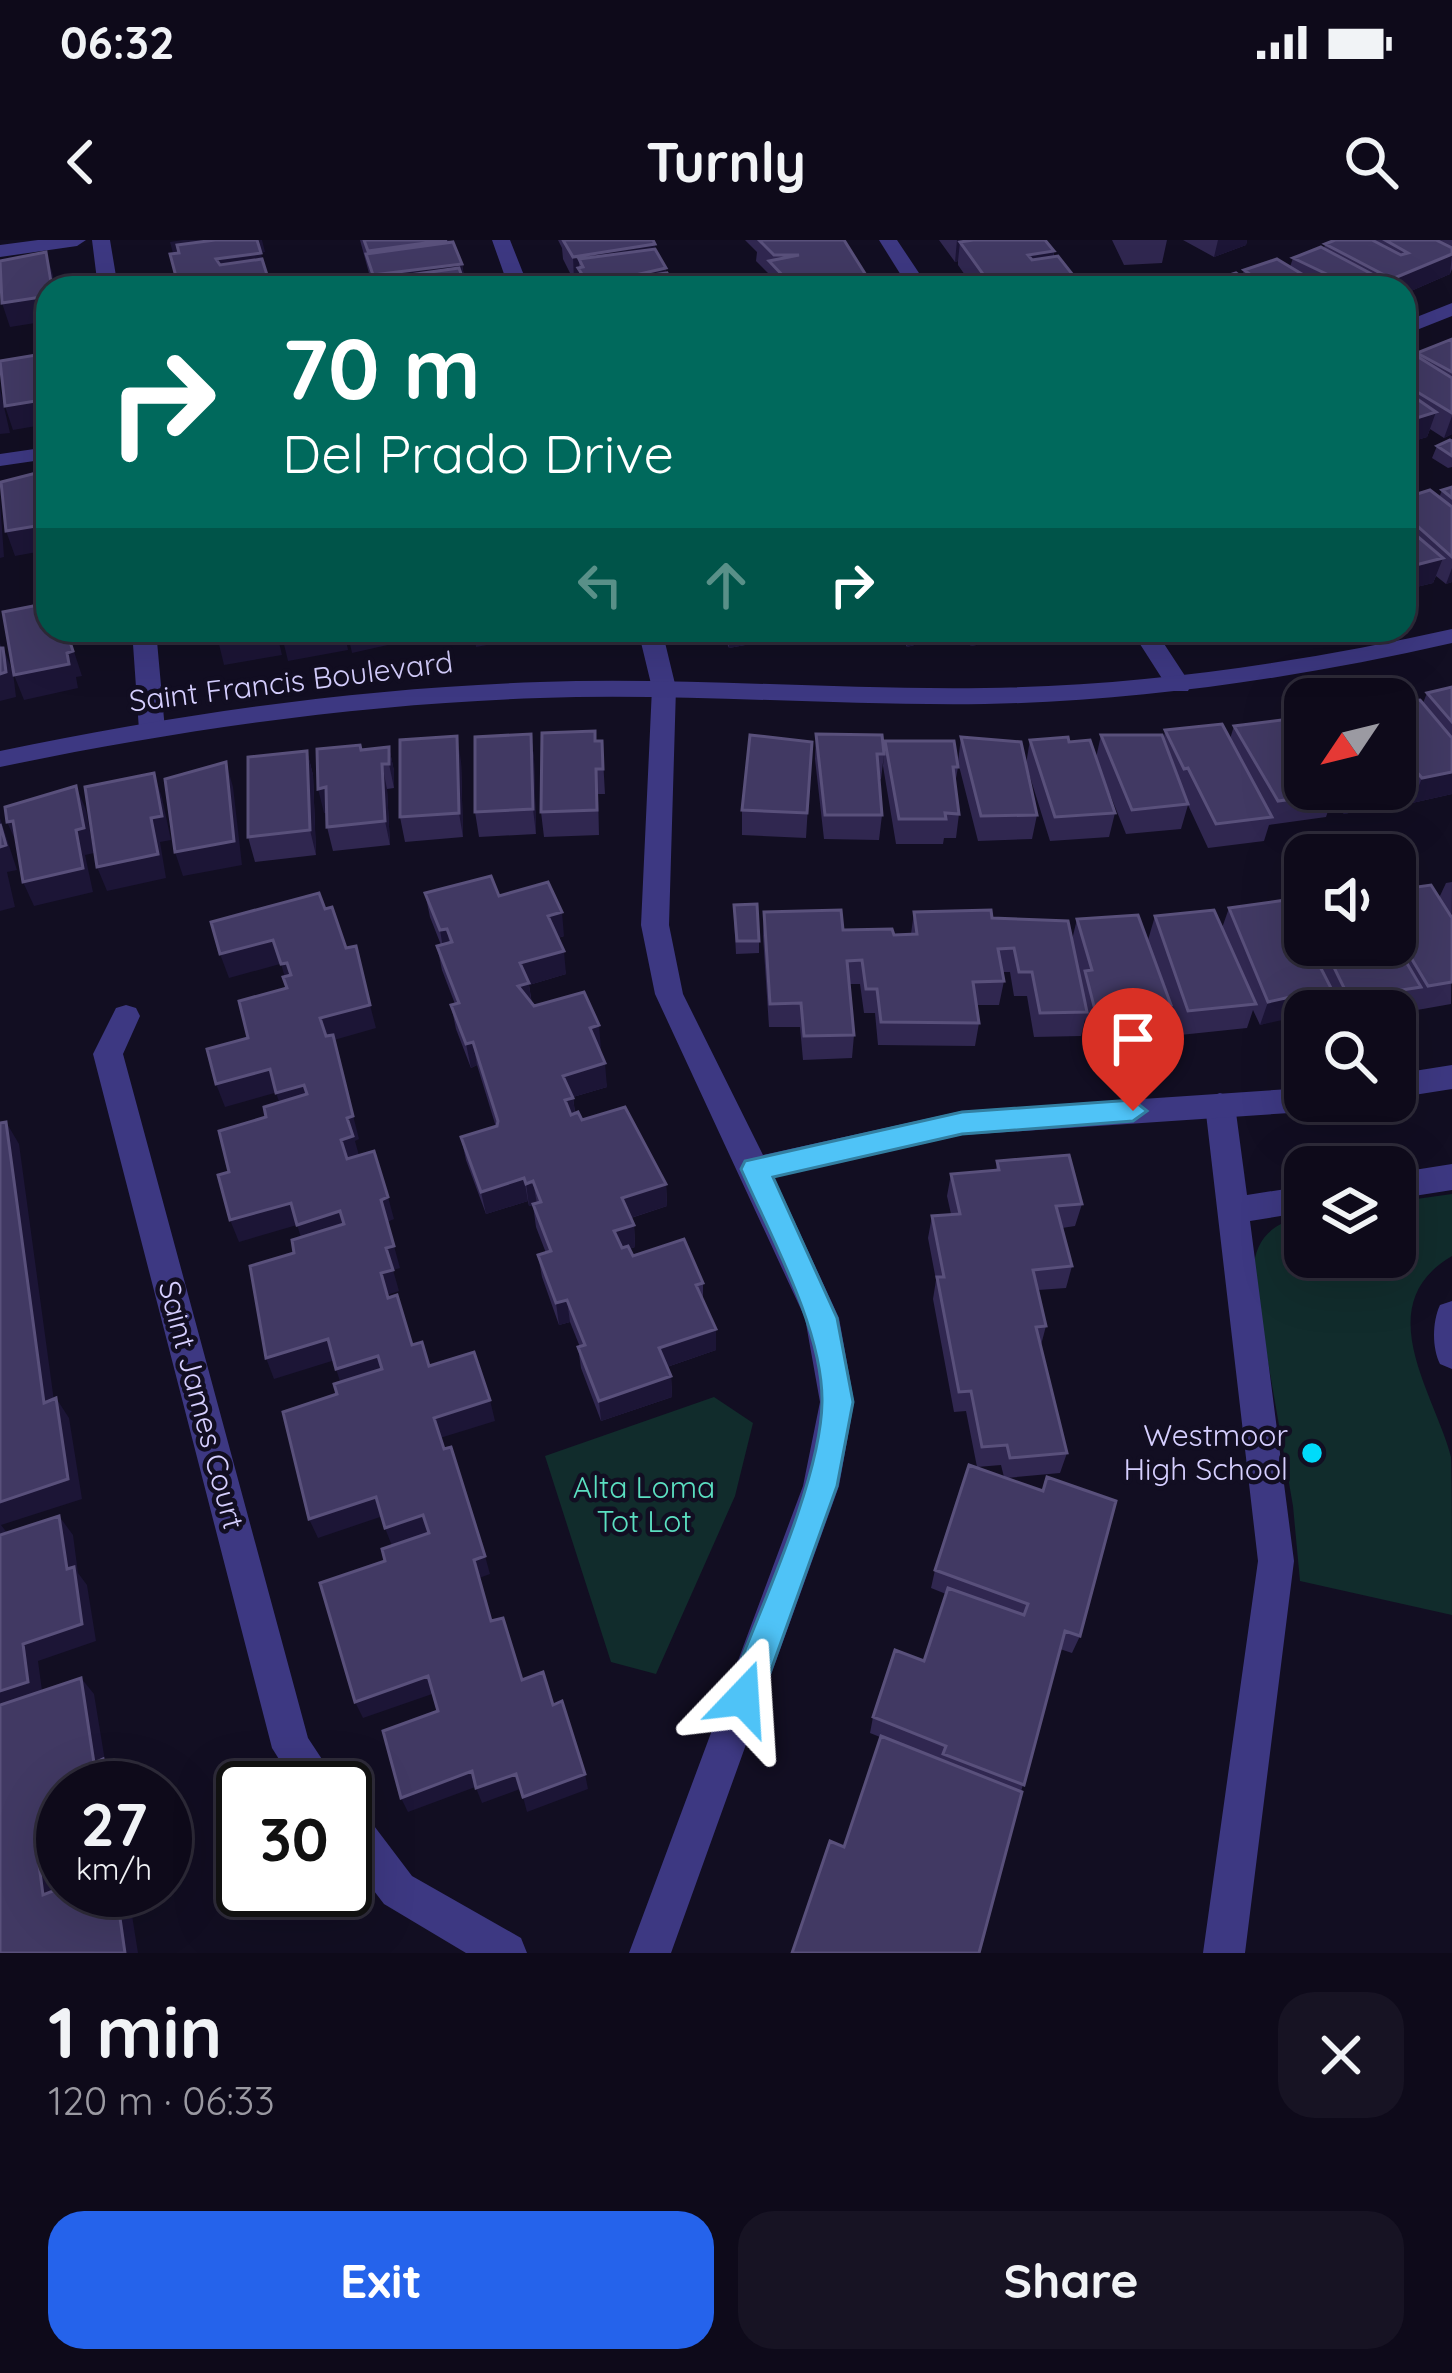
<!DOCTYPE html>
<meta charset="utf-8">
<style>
:root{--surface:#0e0a1a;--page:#171323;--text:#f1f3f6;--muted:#9b9aa2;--line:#2e2b39;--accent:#2563eb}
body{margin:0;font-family:Quicksand,sans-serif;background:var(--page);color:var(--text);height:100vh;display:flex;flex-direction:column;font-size:45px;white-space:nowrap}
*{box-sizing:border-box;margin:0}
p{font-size:39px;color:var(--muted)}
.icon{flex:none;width:66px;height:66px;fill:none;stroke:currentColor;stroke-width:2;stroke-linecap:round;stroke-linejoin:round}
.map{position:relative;height:1713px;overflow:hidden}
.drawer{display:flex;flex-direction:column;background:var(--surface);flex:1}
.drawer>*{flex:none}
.banner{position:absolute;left:36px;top:36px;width:1380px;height:366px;border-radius:36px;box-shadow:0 12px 48px #0002,0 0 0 3px var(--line);background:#00695c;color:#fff;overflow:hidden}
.needle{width:78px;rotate:235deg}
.fabs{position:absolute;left:1284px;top:438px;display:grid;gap:24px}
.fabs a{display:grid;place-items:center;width:132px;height:132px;border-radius:24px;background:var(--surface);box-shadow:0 12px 48px #0002,0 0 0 3px var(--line);font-size:60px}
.speed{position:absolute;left:36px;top:1521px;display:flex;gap:24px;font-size:60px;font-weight:700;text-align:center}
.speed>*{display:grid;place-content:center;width:156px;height:156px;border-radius:50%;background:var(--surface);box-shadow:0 12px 48px #0002,0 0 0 3px var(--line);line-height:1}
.speed small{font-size:30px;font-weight:400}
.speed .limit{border:6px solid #111;border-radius:18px;background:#fff;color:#111}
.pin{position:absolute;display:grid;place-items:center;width:102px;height:102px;color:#fff;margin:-123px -51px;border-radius:50% 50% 50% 0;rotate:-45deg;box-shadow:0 0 12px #0007}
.pin .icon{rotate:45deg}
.me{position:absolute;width:132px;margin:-66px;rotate:20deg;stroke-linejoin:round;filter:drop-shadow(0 0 9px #0008)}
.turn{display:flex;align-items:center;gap:42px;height:252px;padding:0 48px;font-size:54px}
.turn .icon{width:156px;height:156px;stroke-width:2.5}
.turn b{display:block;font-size:84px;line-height:102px}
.lanes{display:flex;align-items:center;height:114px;padding:0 48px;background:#0003;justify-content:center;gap:60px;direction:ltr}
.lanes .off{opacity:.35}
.round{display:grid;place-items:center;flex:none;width:126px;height:126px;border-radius:36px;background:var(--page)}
.headline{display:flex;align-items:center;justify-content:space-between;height:204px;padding:0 48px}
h1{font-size:72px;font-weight:800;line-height:90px}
.button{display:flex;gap:24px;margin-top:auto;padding:24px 48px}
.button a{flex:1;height:138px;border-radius:36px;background:var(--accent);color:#fff;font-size:48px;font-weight:800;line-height:138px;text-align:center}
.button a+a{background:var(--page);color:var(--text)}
.status{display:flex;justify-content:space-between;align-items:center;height:84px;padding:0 60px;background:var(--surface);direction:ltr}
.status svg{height:33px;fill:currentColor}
header{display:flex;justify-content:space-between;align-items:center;height:156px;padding:0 48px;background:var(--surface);font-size:54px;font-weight:800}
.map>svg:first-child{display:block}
.green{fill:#112c2c}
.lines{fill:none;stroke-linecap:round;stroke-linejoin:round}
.service{fill:#3d3882;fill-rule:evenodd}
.minor{fill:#3d3882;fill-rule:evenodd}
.tertiary{fill:#3d3882;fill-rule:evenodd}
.wall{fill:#302750}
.shaded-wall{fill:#1c1536}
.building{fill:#413963;stroke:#59507b;stroke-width:3}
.route{fill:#4fc3f7;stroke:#337fa1;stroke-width:3}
.poi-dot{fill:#00dbfa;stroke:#120e22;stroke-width:4.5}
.labels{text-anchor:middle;stroke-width:9;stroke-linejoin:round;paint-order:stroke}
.street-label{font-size:30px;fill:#d6cfff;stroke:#120e22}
.poi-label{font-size:30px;fill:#d6cfff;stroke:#120e22;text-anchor:end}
.park-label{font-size:30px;fill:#5bdfc1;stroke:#120e22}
</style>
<div class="status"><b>06:32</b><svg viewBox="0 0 49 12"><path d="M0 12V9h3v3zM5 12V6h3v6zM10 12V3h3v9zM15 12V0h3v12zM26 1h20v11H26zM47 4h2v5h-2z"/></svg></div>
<header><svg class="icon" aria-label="back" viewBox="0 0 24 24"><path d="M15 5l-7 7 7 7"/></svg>Turnly<svg class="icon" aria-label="search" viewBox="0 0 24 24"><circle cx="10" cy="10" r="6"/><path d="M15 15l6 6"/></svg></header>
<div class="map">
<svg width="1452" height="1713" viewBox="0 0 1452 1713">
<rect width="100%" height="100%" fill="#120e22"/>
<path class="green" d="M1452 954V1016C1368 1065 1435 1154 1451 1217 1452 1251 1452 1335 1452 1375L1300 1341 1293 1266 1253 1035C1254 999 1271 983 1305 976V1017H1395V962Z
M714 1157 753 1183 735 1256 656 1434 611 1422 545 1216Z"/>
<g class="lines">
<path class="service" d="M1220 853 1231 857 1235 865 1247 955 1305 946V972L1250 981 1294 1321 1245 1713H1203L1258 1321 1205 865 1209 857Z
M1452 924V950L1395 959V933Z
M1452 1061V1129L1440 1124C1432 1108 1432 1082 1440 1065Z"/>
<path class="minor" d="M38 0H86L77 6 0 17V5Z
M92 0H110L118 48H98Z
M492 0H510L529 48H509Z
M879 0H897L929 48H909Z
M1452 63V76L1404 95V82Z
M48 207V219L0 226V214Z
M132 390H156L165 490 152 498 139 490Z
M638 390H662L676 448 669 685 683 754 763 915 962 871 1305 848V861H1319L1305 872 962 895 774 937 839 1078 854 1162 839 1246 671 1713H629L803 1246 820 1162 805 1078 655 754 641 685 652 448Z
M1131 390H1155L1191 445 1188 451H1170Z
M126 765 136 768 140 776 123 814 308 1498 341 1548H297L272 1508 93 814 116 768Z
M1452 825V849L1395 858V834Z
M345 1560 359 1566 412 1636 521 1698 527 1713H466L384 1664 345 1613Z"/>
<path class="tertiary" d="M1452 389V403C1298 438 1142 461 985 464 836 466 688 453 540 458 358 464 178 490 0 527V511C178 474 358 448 540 442 688 437 836 450 985 448 1142 446 1298 423 1452 389Z"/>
</g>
<path class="wall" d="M360 0H449L462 24 466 48H373Z
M558 0H653L655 10 666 28V33L676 48H579V40L574 41 563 19 562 8Z
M745 0H844L874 48H772L769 45V34L756 21 757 12Z
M939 0H1045L1054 11V17L1072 39 1085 48H974L958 25V21L955 22Z
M1112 0H1167L1162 23 1124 25Z
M1183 0H1247L1246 5 1214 17Z
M1335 0H1452V29L1450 34 1404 54V48H1203L1204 43 1242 37 1244 30 1290 27 1293 18 1324 9 1325 4Z
M1452 99V194L1444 198 1430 189 1427 197 1404 204V119L1416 116 1417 113Z
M1452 201V227L1448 228 1432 218 1437 206Z
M1452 247V342L1446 344 1436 336 1433 343 1404 350V258H1439L1442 250Z
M721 390H826L729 408Z
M897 390H1087V394L1035 404 1029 395 971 406 962 392 907 407Z
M1452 447V554L1412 563 1400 548 1393 564 1344 574 1332 559 1326 577 1269 585 1264 601 1208 608 1188 565 1181 589 1126 594 1103 537 1115 573 1109 597 1050 601 1026 524 1030 500 1069 502 1096 518 1101 495 1164 498 1165 490 1230 499 1234 486 1293 485 1296 475 1305 474V549H1395V462L1423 463 1427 453Z
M531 494 534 519 536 594 479 597 475 572Z
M816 494 884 514 881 539H879L882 575 879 600 824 599 815 519Z
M961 497 1037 575 1032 599 978 601 958 522Z
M596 501H602L605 554H598L599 595 544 597 541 572Z
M885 501 958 527 955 544 959 574 956 598H944L943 604H896L883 526Z
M812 502 806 598 742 595V570Z
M389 507 394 531V548L387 549 390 605 333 611 327 587 326 573H324L361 510Z
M307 511 313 535 316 615 255 622 248 597Z
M461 521 463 597 405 602 400 577Z
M1452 642 1451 764 1417 770 1413 763 1409 770 1395 773V771H1334L1327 756 1321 771H1305L1260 785 1253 770 1247 788 1180 795 1171 766 1164 789 1089 793 1085 779 1081 796 1034 797 1027 756H1014L1010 732H1002L1004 741 999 765H976L979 783 975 806 878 805 875 773H864L860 744H849L854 795 852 818 803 820 800 787H769L763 696 764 672 843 690 894 695 911 694 914 672 992 678 1072 700 1077 679 1148 700 1155 676 1222 688 1229 668 1295 679 1302 662 1305 661V705H1395V650L1439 658 1446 643Z
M425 653 499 656 564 696 558 698 566 734 529 745 532 764 601 809H599L607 847 573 857 575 873 666 944 667 966 631 978 634 985 635 1007 629 1009 633 1016 703 1043V1061L716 1110 667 1127 671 1136 672 1157 601 1181 581 1128 578 1107H580L570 1082 559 1085 542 1037 538 1015 546 1013 536 987 533 965 529 966 528 961 486 974 466 920 461 897 496 887 477 825 471 828 456 789 451 765 455 764 442 730 437 706 441 705 430 677Z
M734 677 759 701V713L736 714Z
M997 921 1082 964 1075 986 1062 988 1072 1026 1066 1048 1038 1050 1046 1086 1041 1105 1067 1213 1060 1233 1006 1238 1080 1396 1072 1413 1060 1409 1021 1552 844 1607 880 1497 870 1493 873 1477 924 1421 946 1354 931 1348 935 1330 1004 1237 1001 1225 977 1227 966 1171 954 1172 933 1059 936 1040 928 998 932 976 951 974 947 956 951 934 996 930Z"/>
<path class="shaded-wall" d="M183 0H262L265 12 227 18 261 13 266 36 176 25 170 2Z
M449 0 452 23 370 27 368 11Z
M957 0H1035L960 2 958 21 955 22Z
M1218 0H1247L1246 5 1214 17Z
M655 4 656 27H583L579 19V40L574 41 573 17Z
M1054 11 1051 34 1024 38 1028 15Z
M46 12 53 35 55 48H52Z
M1452 14 1450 34 1404 54V48H1389L1392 39Z
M462 24 465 47 381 39 382 48H375L373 35Z
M666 28V48L605 42Z
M1073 35 1071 48H1035L1036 40Z
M268 38 270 48H205Z
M1383 40 1380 48H1364Z
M48 56V81L10 87 2 63Z
M0 149 10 193 0 194Z
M48 159V184L13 190 5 166Z
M1436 172 1427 197 1404 204V182Z
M1452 176V194L1444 198Z
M0 261 4 317 0 318Z
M48 284V310L15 316 6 291Z
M1443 318 1433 343 1404 350V328Z
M1452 328V342L1446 344Z
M67 390 82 436 76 437 78 448 24 460 14 435 67 413Z
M276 390 282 415 224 425 218 400Z
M317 390H344L348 410 288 421 282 396Z
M347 390H408L410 400 352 413Z
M474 390H567L476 407Z
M729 390H826L729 408Z
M909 390H962V392L907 407Z
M973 390H1030L1029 395 971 406Z
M1037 390H1087V394L1035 404Z
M0 403 5 423 3 408 13 432 16 457 0 461Z
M531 494 534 519 536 594 533 569Z
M457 496 461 521 463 597 459 573Z
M389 507 394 531V548L389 524Z
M307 511 313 535 316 615 310 590Z
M226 522 233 547 242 625 183 636 175 612Z
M382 524 387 549 390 605 385 581Z
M1452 532V554L1412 563 1422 538Z
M154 533 162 558 171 600 160 602 166 638 107 651 97 627 151 578Z
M1403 540 1393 564 1344 574 1353 550 1395 549V541Z
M76 546 86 570 94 613 85 615 93 652 34 666 23 642 76 590Z
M326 547 332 572 324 573 318 549Z
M0 578 17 630 7 632 15 667 0 671Z
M13 581 18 606 7 582Z
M562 672 564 696 551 700 548 676Z
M447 689 451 713 444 714 440 690Z
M273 700 280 724 229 738 220 714Z
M564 711 566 734 529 745 532 767 518 746 520 723Z
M287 723 294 747 288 748 281 724Z
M1331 748 1321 771H1305V775L1260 785 1268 762Z
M370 765 376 788 334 800 359 899 355 901 360 919 348 923 341 900 327 802 320 778Z
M599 785 601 809 592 812 590 788Z
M473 802 477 825 471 828 466 804Z
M605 823 607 847 566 859 563 836Z
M270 829 278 852 225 867 216 844Z
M304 845 311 868 284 876 276 853Z
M573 858 576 881 568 884 565 860Z
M6 882 19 904 57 1183 44 1163Z
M524 938 528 961 486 974 481 952Z
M533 941 537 964 529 966 526 944Z
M666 944 667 966 624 980 622 958Z
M388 957 394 979 387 982 381 960Z
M291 963 340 971 347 994 304 1007 297 985 239 1002 230 980Z
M634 985 635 1007 616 1013 614 991Z
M394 1006 400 1028 393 1030 399 1051 387 1055 381 1033 386 1008Z
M567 1060 570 1082 559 1085 556 1063Z
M716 1089V1110L661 1129 659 1108Z
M328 1099 335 1120 274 1139 266 1118Z
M378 1116 384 1136 343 1150 336 1129Z
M671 1136 672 1157 601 1181 599 1161Z
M56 1158 69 1178 82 1259 1 1285 11 1298 0 1297V1262Z
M490 1160 495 1181 440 1198 434 1178Z
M376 1257 383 1276 318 1298 309 1279Z
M423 1275 429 1294 392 1306 385 1288Z
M59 1276 73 1295 78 1333 87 1345 96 1401 38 1421 43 1458 0 1473V1451L23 1404 67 1329Z
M485 1316 490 1334 479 1338 474 1320Z
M428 1436 435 1453 363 1478 355 1462Z
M81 1438 94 1454 105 1521 117 1534 119 1548H108L94 1523Z
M472 1531 478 1546 408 1572 401 1558Z
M516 1534 520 1549 482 1563 476 1548Z
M585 1534 588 1549 527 1572 523 1557Z
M63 1600V1619L53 1623 59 1668 43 1655 37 1609Z
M116 1650H128L138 1713H125Z"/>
<path class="building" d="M215 0H257L261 13 216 19 220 25 262 19 268 38 205 48H179L170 14 179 13 177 5Z
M364 0H447L368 11Z
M563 0H653L655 4 573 17Z
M759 0H844L874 48H784L845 36 787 40 769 21 799 15H774Z
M973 0H1045L1054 11 1028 15 1032 20 1058 16 1073 35 1036 40 1038 43 1077 38 1085 48H993L960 2Z
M1335 0H1372L1401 15 1408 13 1385 0H1436L1452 8V14L1392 39 1325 4Z
M453 2 462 24 373 35 366 14Z
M1321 7 1383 40 1364 48H1356L1293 18Z
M655 9 666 28 605 42 667 33 676 48H591L578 28 583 27 579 19Z
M46 12 52 48H48V56L2 63 0 21Z
M1277 19 1325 48H1269L1244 30Z
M459 28 466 48H384L381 39Z
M1236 33 1257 48H1211L1204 43Z
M1187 41 1196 48H1156Z
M269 44 270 48H234Z
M749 44 751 48 731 46Z
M1452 99V132L1417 113Z
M48 113V159L5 166 0 121Z
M1415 115 1452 138V173L1404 144V119Z
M1404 150 1436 172 1404 182Z
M1450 200 1452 201V216L1437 206Z
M48 230V284L6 291 1 242Z
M1452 247V258L1442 250Z
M1430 250 1452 267V317L1404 274V258Z
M1404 285 1443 318 1404 328Z
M48 363V390H66L73 411 67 413 69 424 14 435 3 372Z
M216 390H275L218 400Z
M281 390H317L282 396Z
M0 408H3L6 432 0 434Z
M1452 447V482L1427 453Z
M1420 460 1452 498V532L1422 538 1395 507V462Z
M1305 474V487L1296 475Z
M1289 479 1305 505V549H1332L1335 553 1278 561 1234 486Z
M1222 484 1272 577 1216 584 1188 528 1184 529 1165 490Z
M595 491V501H602L603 529H596L597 570 541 572 542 493Z
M531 494 533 569 475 572V497Z
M816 494 882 495 884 514H877L882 575H825Z
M750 495 812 502 807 573 742 570Z
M1101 495H1162L1188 564 1132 570Z
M457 496 459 573 400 577V500Z
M961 497 1021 502 1037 575 981 576Z
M1068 497 1069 502 1090 500 1115 573 1055 577 1030 500Z
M885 501H954L958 527H953L959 574 945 573 946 579H899Z
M360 505 361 510 389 507V524H382L385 581 327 587 326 547 318 549 317 509Z
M307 511 310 590 248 597V517Z
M226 522 234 601 175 612 165 539Z
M1395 529 1403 540 1395 541Z
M154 533 162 576 151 578 158 614 97 627 85 547Z
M76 546 84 588 76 590 83 628 23 642 13 581 7 582 5 567Z
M0 584 6 605 0 607Z
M491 636 499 656 548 642 562 672 548 676 564 711 520 723 529 743 518 746 534 766 584 752 599 785 590 788 605 823 563 836 573 858 565 860 571 875 578 872 582 880 625 867 666 944 622 958 634 985 614 991 622 1008 628 1006 633 1016 684 999 703 1043 696 1045 716 1089 659 1108 671 1136 599 1161 578 1107 585 1105 567 1060 556 1063 538 1015 551 1011 533 964 541 962 533 941 526 944 524 938 481 952 461 897 497 886 498 881 473 802 466 804 451 765 459 763 437 706 452 702 447 689 440 690 425 653Z
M1431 645 1452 678V742L1428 746 1395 691V650Z
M319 653 325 669 332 667 346 708 356 706 370 765 320 778 326 796 333 795 353 876 347 878 353 896 341 900 347 919 374 911 388 957 381 960 394 1006 386 1008 393 1030 381 1033 388 1058 397 1055 412 1105 422 1102 429 1126 474 1112 490 1160 434 1178 444 1209 451 1207 485 1316 474 1320 491 1381 503 1378 522 1440 543 1432 553 1465 562 1461 585 1534 523 1557 516 1534 476 1548 472 1531 401 1558 383 1491 438 1471 428 1436 355 1462 320 1343 385 1321 382 1309 429 1293 423 1275 385 1288 376 1257 309 1279 283 1172 337 1154 334 1144 382 1129 378 1116 336 1129 328 1099 266 1118 250 1026 294 1013 292 1000 344 984 340 971 297 985 291 963 230 980 218 935 229 932 219 891 266 877 264 867 307 854 304 845 276 853 270 829 216 844 207 809 248 798 239 761 287 748 283 737 291 735 287 723 281 724 273 700 220 714 211 682Z
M1286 660 1305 698V705H1309L1331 748 1268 762 1229 668Z
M757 664 759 701H737L734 665Z
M841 670 843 690 892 689 894 695 917 694 914 672 991 670 992 678 1068 681 1087 772 1040 773 1032 732H1019L1014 708 998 709 1004 741 973 742 979 783 881 782 877 749H866L862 720 847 721 854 795 804 796 801 763 770 764 764 672Z
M1214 670 1256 764 1188 771 1155 676Z
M1138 675 1171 765 1095 770 1085 731 1092 730 1077 679Z
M1323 705H1388L1398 722 1405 720 1421 747 1349 758Z
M6 882 44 1163 56 1158 68 1239 0 1262V883Z
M1069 915 1082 964 1056 966 1072 1026 1033 1030 1046 1086 1036 1087 1067 1213 1010 1218 1007 1205 982 1207 971 1151 959 1152 937 1037H944L932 976 960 974 951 934 999 930 997 921Z
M969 1225 1043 1251 1047 1237 1116 1261 1080 1396 1065 1391 1024 1545 943 1514 946 1506 873 1477 895 1410 924 1421 948 1348 1024 1375 1028 1364 935 1330Z
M59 1276 67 1329 74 1327 82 1384 23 1404 28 1442 0 1451V1295Z
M81 1438 94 1523 103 1519 108 1548H63V1600L37 1609 43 1655 63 1647V1650H116L125 1713H0V1465Z
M881 1496 1022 1552 979 1713H792L830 1601 844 1607Z"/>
<path class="route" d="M1133 860 1147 871 1133 881 962 894 773 937 837 1078 853 1162 837 1246 761 1458 756 1471 743 1476 731 1471 726 1458C755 1380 821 1242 822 1162 823 1090 770 995 741 929L745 921 962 872Z"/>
<circle class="poi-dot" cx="1312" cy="1213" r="12"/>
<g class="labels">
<g class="street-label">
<text transform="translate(291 442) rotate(-7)" y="10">Saint Francis Boulevard</text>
<text transform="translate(201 1165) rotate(75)" y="10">Saint James Court</text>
</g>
<g class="poi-label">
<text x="1288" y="1206">Westmoor<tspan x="1288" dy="34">High School</tspan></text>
</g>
<g class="park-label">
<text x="644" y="1258">Alta Loma<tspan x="644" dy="34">Tot Lot</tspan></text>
</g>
</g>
</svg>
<div class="fabs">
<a><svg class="needle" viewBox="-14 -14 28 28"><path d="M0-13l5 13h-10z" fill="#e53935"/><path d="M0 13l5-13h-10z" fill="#9b9aa2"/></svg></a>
<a><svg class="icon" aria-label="sound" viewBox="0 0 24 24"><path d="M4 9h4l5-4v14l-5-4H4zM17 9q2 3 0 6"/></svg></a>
<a><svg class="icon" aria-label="search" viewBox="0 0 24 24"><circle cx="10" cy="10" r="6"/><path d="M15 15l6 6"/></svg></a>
<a><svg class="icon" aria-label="layers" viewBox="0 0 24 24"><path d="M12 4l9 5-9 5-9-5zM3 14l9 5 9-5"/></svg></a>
</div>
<div class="speed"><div>27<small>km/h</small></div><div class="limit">30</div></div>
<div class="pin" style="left:1133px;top:871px;background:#d93025"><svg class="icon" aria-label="arrive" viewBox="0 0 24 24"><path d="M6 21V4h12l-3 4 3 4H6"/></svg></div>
<svg class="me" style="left:743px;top:1458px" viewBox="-20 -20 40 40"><path d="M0-17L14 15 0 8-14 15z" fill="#4fc3f7" stroke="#fff" stroke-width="4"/></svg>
<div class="banner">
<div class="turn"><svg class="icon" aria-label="right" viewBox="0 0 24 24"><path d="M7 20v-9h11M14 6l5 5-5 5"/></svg><div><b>70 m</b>Del Prado Drive</div></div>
<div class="lanes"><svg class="icon off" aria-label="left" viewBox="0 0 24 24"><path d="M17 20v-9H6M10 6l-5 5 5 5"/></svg><svg class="icon off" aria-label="ahead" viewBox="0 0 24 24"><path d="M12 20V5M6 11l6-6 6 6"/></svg><svg class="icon" aria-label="right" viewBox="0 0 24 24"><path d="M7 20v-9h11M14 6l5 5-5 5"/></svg></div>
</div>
</div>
<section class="drawer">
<div class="headline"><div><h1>1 min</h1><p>120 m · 06:33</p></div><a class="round"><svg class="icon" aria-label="close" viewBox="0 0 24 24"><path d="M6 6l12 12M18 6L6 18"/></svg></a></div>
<div class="button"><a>Exit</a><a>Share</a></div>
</section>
